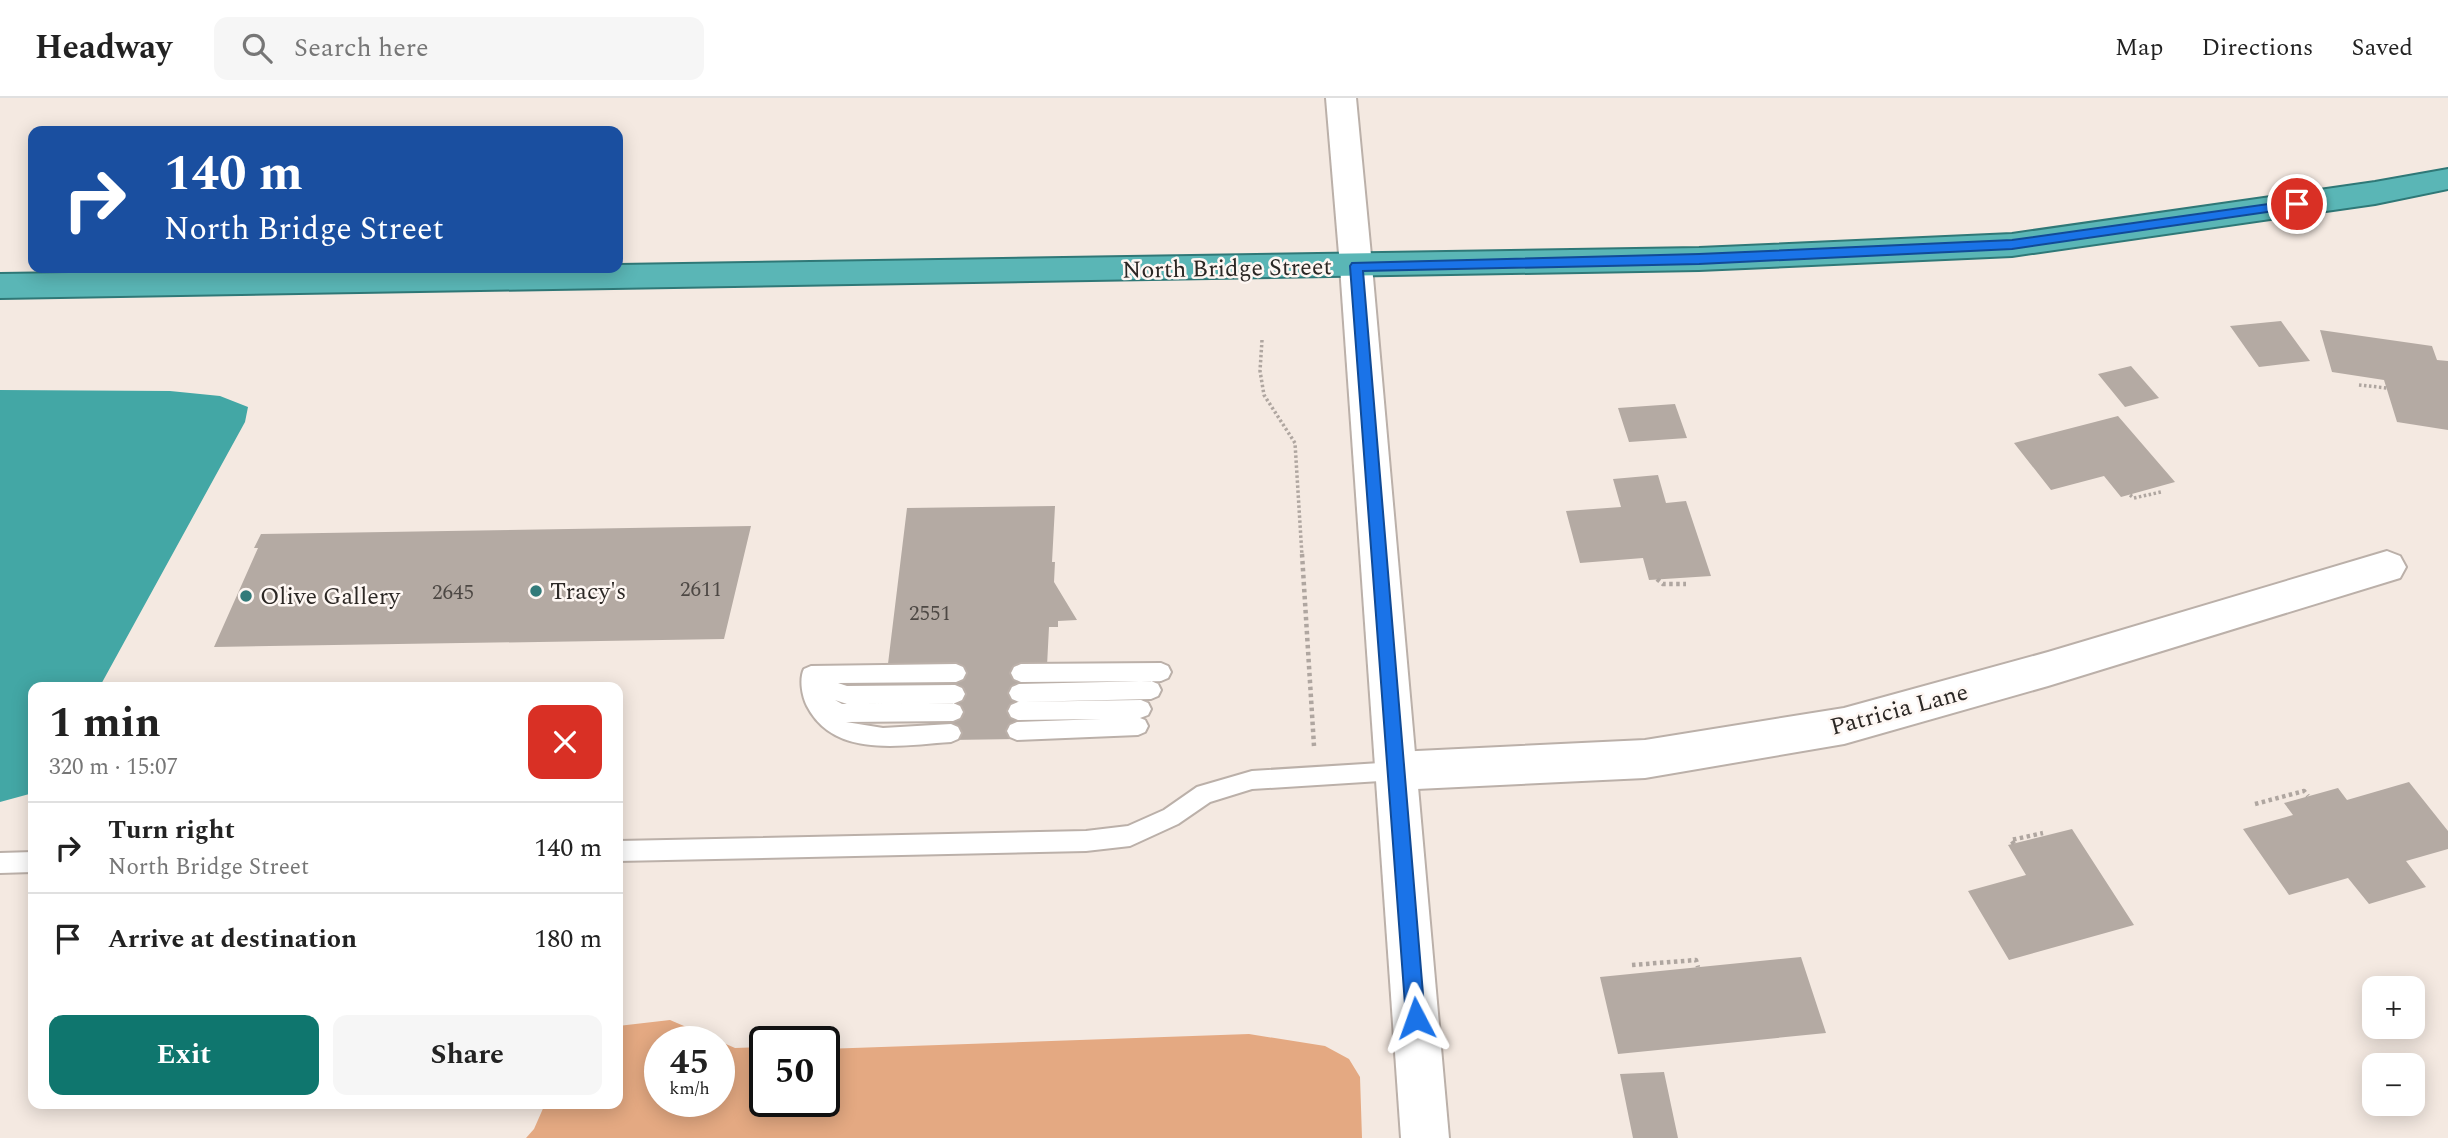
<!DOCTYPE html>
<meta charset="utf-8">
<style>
:root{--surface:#fff;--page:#f6f6f6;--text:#222;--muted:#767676;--line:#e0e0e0;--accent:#0f766e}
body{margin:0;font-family:Spectral,serif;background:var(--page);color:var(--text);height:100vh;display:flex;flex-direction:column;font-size:26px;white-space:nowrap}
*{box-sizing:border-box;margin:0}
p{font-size:23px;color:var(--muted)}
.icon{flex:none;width:38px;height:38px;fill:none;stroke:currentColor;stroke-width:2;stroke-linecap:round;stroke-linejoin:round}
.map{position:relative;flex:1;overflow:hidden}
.sheet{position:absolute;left:28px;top:584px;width:595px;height:427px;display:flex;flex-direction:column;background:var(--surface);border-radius:14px;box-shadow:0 4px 18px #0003}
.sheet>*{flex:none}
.hud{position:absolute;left:28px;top:28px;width:595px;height:147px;border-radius:14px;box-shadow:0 4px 18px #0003;background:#1a4fa0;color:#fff;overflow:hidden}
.buttons{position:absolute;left:2362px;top:878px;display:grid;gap:14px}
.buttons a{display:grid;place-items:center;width:63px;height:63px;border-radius:14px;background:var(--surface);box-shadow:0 4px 18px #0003;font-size:35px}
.speed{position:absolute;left:644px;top:928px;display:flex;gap:14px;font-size:35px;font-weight:700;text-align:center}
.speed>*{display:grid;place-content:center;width:91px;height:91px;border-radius:50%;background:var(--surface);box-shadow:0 4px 18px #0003;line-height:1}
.speed small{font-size:18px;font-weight:400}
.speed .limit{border:4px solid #111;border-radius:10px;background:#fff;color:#111}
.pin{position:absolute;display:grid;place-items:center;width:60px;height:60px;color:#fff;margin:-30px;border:4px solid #fff;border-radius:50%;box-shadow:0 2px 7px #0007}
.me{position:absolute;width:77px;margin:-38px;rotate:356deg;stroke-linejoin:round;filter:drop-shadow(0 0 5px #0008)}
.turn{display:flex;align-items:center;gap:24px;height:147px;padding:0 21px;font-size:32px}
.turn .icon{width:91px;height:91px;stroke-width:2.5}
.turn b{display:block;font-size:49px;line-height:60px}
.round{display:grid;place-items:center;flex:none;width:74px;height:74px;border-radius:14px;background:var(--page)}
.headline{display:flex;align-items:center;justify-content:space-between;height:119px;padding:0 21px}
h1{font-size:42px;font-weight:700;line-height:52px}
.cta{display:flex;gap:14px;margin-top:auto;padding:14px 21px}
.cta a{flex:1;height:80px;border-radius:14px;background:var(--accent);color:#fff;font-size:28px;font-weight:700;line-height:80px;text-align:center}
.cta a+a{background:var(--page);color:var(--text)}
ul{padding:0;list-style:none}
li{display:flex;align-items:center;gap:21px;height:91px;padding:0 21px;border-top:2px solid var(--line)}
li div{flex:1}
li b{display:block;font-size:26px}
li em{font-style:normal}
header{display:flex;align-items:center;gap:42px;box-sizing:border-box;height:98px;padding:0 35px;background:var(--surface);border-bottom:2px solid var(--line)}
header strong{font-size:33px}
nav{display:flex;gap:38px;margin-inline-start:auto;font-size:24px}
.search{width:490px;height:63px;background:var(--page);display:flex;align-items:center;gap:18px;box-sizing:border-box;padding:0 24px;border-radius:14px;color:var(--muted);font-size:26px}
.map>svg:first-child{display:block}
.green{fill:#e4a982}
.water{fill:#43a7a5}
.building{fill:#b4aaa3}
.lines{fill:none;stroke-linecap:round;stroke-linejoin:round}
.service-casing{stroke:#bbb0a9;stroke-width:4}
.minor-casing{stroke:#bbb0a9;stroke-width:4}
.tertiary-casing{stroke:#bbb0a9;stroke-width:4}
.secondary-casing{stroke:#bbb0a9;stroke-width:4}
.trunk-casing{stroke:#2f7877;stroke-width:4}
.path-far1{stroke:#afa6a0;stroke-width:3.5;stroke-dasharray:2.5 2.5;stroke-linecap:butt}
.path{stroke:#afa6a0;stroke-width:4.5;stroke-dasharray:3.5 3.5;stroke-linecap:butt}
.service{fill:#fff;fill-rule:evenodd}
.minor{fill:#fff;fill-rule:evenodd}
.tertiary{fill:#fff;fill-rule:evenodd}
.secondary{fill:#fff;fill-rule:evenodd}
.trunk{fill:#5ab6b6;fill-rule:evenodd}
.route{fill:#1a73e8;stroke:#114b97;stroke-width:2}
.poi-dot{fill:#327b7a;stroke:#fef7f3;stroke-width:2.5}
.labels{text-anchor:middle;stroke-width:5;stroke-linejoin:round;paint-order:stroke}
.number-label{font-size:21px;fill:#4d4844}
.street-label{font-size:24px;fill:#2b2724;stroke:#fef7f3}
.poi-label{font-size:24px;fill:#2b2724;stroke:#fef7f3;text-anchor:start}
</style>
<header>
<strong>Headway</strong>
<div class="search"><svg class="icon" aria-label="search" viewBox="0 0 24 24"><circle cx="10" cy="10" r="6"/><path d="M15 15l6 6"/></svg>Search here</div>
<nav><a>Map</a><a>Directions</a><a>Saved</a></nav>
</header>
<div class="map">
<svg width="2448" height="1040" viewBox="0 0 2448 1040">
<rect width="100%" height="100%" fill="#f4e9e1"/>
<path class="green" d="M670 922 719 943H660V1003H719V943L735 950 765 949V1003H824V951L1249 936 1325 948 1349 961 1360 979 1362 1040H526L534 1031 545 1006H618V928Z"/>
<path class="water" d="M0 292 170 293 220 298 248 309 245 324 99 590H33V695L0 704Z"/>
<path class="building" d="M2281 223 2310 263 2259 269 2230 228Z
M2320 232 2432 248 2437 262 2448 263V332L2397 324 2384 282 2332 274Z
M2131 268 2159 300 2125 309 2098 276Z
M1675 306 1687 340 1629 344 1618 310Z
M2118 318 2175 384 2121 399 2104 378 2051 392 2014 345Z
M1658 377 1666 405 1686 403 1711 478 1649 482 1643 460 1580 465 1566 413 1621 409 1613 381Z
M1055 408 1052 464H1055L1054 484 1077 522 1058 523V529H1049L1047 568 1021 575 1017 641 950 642 956 575 887 574 907 410Z
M751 428 724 541 214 549 258 450H254L261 436Z
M2409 684 2448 733V751L2406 763 2426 789 2369 806 2348 780 2289 797 2243 731 2293 717 2284 705 2338 690 2347 702Z
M2072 731 2134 827 2009 862 1968 793 2026 777 2008 747Z
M1801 859 1826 935 1618 956 1600 879Z
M1664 974 1678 1040H1633L1620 976Z"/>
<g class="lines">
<g class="service-casing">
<path id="service" d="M1161 565 1168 568 1171 574 1168 580 1161 583 1021 584 1014 581 1011 575 1014 569 1021 566Z
M956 566 963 569 966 575 963 581 956 584 838 585 847 588 955 587 962 590 965 596 962 602 955 605 847 606 835 602 842 606 953 605 960 608 963 614 960 620 953 623 846 624 883 630 951 626 958 629 961 635 958 641 951 644C902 647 834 661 807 608 802 598 799 581 804 571L811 568Z
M1151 583 1158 586 1161 592 1158 598 1151 601 1019 604 1012 601 1009 595 1012 589 1019 586Z
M1141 602 1148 605 1151 611 1148 617 1140 620 1145 622 1148 628 1145 634 1138 637 1017 642 1010 639 1007 633 1010 627 1017 624 1102 621 1018 622 1011 619 1008 613 1011 607 1018 604Z
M1396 664 1403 666 1406 673 1403 680 1396 682 1252 691 1210 704 1178 726 1130 748 1086 753 618 763V743L1086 733 1128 728 1164 712 1197 689 1252 673Z
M33 754V774L0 775V755Z"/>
</g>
<g class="minor-casing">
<path id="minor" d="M2387 453 2400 458 2406 469 2400 480 2048 588 1844 646 1645 680 1396 692 1381 686 1375 673 1381 660 1396 654 1645 642 1844 610 2048 554Z"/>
</g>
<g class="tertiary-casing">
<path id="tertiary" d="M1326 0H1356L1372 168 1367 176 1356 179 1345 176 1340 168Z"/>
</g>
<g class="secondary-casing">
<path id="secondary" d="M1356 157 1367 160 1372 168 1449 1040H1401L1340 168 1345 160Z"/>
</g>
<g class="trunk-casing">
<path id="trunk" d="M2448 71V91L2375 106 2012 158 1699 172 0 200V176L415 170H618V167L1699 150 2012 136 2375 84Z"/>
</g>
<path class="path-far1" d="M1262 242 1260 273 1264 297 1295 345 1302 458
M2359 287 2387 290
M2130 397 2134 400 2161 394"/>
<path class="path" d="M1302 456 1314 648
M1657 481 1663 486H1686
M2255 706 2304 693 2308 698
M2014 746 2011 742 2043 735
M1632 867 1696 862 1698 869"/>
<use href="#service" class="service"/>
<use href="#minor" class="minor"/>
<use href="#tertiary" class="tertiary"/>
<use href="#secondary" class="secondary"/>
<use href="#trunk" class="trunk"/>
</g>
<path class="route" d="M2297 102 2302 103V109L2012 151 1699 166 1363 173 1425 920 1422 927 1416 929 1409 927 1406 920 1350 168 1352 165 1699 156 2012 142Z"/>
<g class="poi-dot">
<circle cx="536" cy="493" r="7"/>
<circle cx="246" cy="498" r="7"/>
</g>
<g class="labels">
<g class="number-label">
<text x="701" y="498">2611</text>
<text x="453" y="501">2645</text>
<text x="930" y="522">2551</text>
</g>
<g class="street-label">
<text transform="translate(1227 170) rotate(-1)" y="8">North Bridge Street</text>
<text transform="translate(1899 611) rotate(-15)" y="8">Patricia Lane</text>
</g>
<g class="poi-label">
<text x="550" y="501">Tracy's</text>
<text x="260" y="506">Olive Gallery</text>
</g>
</g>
</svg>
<div class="buttons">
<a>+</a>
<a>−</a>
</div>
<div class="speed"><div>45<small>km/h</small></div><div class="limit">50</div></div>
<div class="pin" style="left:2297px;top:106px;background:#d93025"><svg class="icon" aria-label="arrive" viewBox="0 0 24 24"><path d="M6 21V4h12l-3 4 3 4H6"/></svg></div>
<svg class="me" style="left:1416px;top:920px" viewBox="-20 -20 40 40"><path d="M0-17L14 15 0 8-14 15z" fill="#1a73e8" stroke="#fff" stroke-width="4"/></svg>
<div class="hud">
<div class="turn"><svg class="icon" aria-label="right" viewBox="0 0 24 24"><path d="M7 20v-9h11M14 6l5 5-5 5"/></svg><div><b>140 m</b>North Bridge Street</div></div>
</div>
<section class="sheet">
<div class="headline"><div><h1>1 min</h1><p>320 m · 15:07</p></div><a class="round" style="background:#d93025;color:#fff"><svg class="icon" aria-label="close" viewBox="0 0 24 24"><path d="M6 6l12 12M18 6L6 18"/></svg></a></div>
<ul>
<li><svg class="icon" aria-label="right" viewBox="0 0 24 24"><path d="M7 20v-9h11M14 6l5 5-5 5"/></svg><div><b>Turn right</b><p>North Bridge Street</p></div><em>140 m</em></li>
<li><svg class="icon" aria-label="arrive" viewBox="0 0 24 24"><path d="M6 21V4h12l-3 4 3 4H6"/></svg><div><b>Arrive at destination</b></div><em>180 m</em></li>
</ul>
<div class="cta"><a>Exit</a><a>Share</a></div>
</section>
</div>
